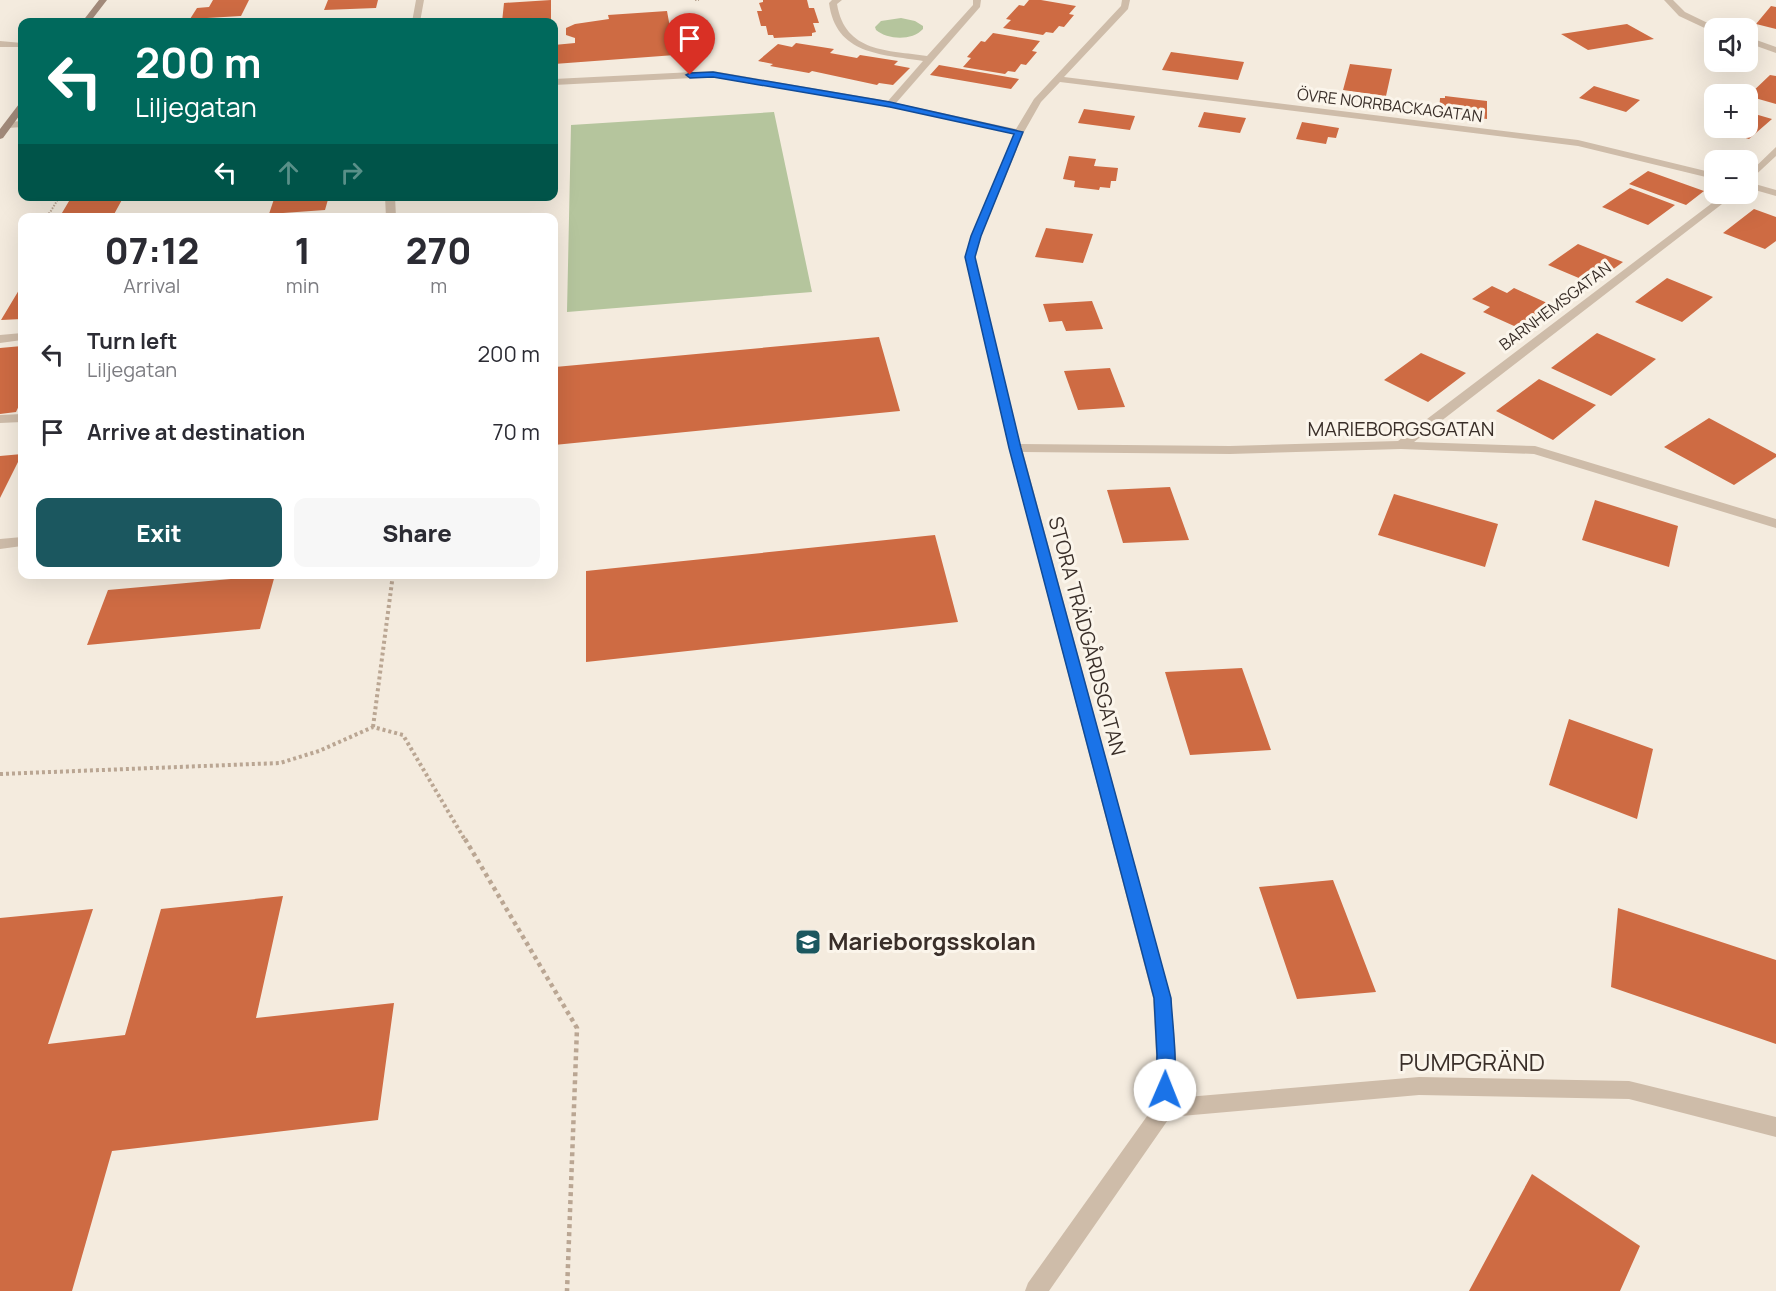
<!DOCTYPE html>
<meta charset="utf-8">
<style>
:root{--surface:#fff;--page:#f7f7f7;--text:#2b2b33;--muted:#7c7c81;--accent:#1b575f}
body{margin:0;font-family:Manrope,sans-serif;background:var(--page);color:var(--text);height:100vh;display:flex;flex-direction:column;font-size:22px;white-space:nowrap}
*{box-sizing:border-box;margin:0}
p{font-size:20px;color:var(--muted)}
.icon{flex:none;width:33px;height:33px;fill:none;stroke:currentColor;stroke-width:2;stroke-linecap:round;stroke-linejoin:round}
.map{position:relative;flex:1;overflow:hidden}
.sheet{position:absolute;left:18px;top:213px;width:540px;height:366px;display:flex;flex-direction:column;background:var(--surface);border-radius:12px;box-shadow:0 6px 24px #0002}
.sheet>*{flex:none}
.guide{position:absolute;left:18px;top:18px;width:540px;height:183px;border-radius:12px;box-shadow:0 6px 24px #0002;background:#00695c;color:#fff;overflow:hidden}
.buttons{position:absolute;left:1704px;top:18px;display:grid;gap:12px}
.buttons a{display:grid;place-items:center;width:54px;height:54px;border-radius:12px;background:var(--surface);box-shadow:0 6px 24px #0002;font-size:30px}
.pin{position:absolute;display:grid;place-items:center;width:51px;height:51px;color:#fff;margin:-62px -26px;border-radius:50% 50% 50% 0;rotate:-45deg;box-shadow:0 0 6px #0007}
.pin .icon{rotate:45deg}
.me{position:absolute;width:66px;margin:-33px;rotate:1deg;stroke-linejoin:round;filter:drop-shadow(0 0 4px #0008)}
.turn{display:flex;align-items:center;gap:21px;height:126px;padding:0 18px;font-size:27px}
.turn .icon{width:78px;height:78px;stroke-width:2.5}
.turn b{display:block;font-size:42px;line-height:51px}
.lanes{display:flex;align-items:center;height:57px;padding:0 18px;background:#0003;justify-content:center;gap:30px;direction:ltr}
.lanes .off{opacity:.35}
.eta{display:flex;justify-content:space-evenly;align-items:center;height:102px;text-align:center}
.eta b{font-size:36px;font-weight:800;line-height:42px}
.button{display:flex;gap:12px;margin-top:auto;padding:12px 18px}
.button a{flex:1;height:69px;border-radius:12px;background:var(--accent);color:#fff;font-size:24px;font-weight:800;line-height:69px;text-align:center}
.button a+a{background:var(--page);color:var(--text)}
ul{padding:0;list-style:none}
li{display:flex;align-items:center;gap:18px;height:78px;padding:0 18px}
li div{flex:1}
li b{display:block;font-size:22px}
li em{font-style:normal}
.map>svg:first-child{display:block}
.green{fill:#b5c59d}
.building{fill:#ce6b43}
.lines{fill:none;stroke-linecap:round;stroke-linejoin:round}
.path-far3{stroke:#baa693;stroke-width:2;stroke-dasharray:1.5 1.5;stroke-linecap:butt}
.path-far2{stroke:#baa693;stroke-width:3;stroke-dasharray:2 2;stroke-linecap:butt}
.path-far1{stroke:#baa693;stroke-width:4;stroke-dasharray:3 3;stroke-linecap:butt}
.path{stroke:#baa693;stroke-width:4.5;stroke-dasharray:4 4;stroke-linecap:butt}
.lane{fill:#cebca9;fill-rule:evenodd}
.street{fill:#cebca9;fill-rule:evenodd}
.secondary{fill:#a28a7a;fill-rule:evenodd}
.route{fill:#1a73e8;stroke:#114b97;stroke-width:1.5}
.labels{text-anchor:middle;stroke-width:6;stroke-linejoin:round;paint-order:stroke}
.far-street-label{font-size:16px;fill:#3a2f29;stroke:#fbf5eb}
.street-label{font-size:20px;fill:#3a2f29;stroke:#fbf5eb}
.near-poi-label{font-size:24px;font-weight:bold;fill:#3a2f29;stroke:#fbf5eb;text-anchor:start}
.near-street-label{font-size:24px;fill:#3a2f29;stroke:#fbf5eb}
</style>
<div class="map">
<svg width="1776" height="1291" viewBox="0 0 1776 1291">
<rect width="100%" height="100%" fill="#f4ebde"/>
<path class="green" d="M901 18 915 21 923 26V29C912 41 888 40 876 30L875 27 881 21Z
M774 112 812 292 567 312 571 125Z"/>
<path class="building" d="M213 0H249L241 16 190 19 197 8 209 7Z
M328 0H378L376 8 324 10Z
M551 0V22H502L504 3Z
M763 0H807L809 8H814L819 23H813L816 32 812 33V36L774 38 773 35H768L766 26H761L757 11H762L759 3 763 2Z
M1029 0H1041L1076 6 1069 14 1074 15 1064 27 1059 26 1053 33 1046 32 1043 35 1003 28 1011 20 1006 19 1019 5 1024 6Z
M1771 6 1776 7V29L1756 24Z
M667 11 675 55 554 64V45L575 43V38L566 35V28L575 24 609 19 608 15Z
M1627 24 1654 39 1588 50 1561 34Z
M993 33 1040 41 1032 51 1037 52 1026 65 1021 64 1015 72 1008 71 1005 74 963 67 971 58 967 57 981 41 985 42Z
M796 43 834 49 830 53 857 58 860 55 898 61 894 65 910 68 893 85 879 83 877 85 812 71 809 73 770 66 773 64 758 61 778 44 792 47Z
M1171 52 1244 62 1238 80 1162 70Z
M1350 64 1392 69 1386 96 1343 90Z
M939 65 1019 79 1011 89 930 75Z
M1770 75 1776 76V104L1748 96Z
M1594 86 1640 100 1626 112 1579 98Z
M1445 96 1487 101V119L1439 113 1440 98H1445Z
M1084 109 1135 116 1130 130 1078 123Z
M1204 112 1246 118 1240 133 1198 127Z
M1748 112 1772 119 1749 139 1707 126 1714 120V128H1748Z
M1302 122 1339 128 1336 138 1328 137 1326 144 1296 139Z
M1069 156 1096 159 1094 166 1118 168 1116 181H1111L1110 188 1100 187 1099 190 1074 187 1075 181 1063 179Z
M1648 171 1704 191 1686 205 1629 184Z
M1630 188 1675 205 1648 225 1602 207Z
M72 196H124L112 218H59Z
M275 196H329L325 210 269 214Z
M1754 209 1776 217V241L1765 249 1723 233Z
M1046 228 1093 234 1083 263 1035 257Z
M1578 244 1623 262 1593 284 1548 265Z
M1667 278 1713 297 1682 322 1635 302Z
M22 285V319L1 320Z
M1492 286 1507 293 1514 288 1556 307 1523 330 1483 312 1490 307 1472 299Z
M1092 301 1103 329 1066 331 1062 321 1049 322 1043 304Z
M1597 333 1656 359 1611 396 1551 368Z
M879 337 900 411 554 445 555 367Z
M22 346V399L16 412 0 414V348Z
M1421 353 1466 373 1428 402 1384 380Z
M1110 368 1125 407 1078 410 1064 371Z
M1539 379 1596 405 1553 440 1496 411Z
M1709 418 1776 454V457L1734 485 1664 447Z
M22 454 0 498V456Z
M1170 487 1189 540 1123 543 1107 490Z
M1394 494 1498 524 1485 567 1378 535Z
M1595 500 1678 526 1669 567 1582 540Z
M935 535 958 622 586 662V571Z
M275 575 260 629 87 645 108 590Z
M1242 668 1271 750 1190 755 1165 672Z
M1569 719 1653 749 1637 819 1549 785Z
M1333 880 1376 992 1297 999 1259 887Z
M283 896 256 1018 394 1003 378 1120 112 1151 72 1291H0V918L93 909 48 1044 125 1035 161 909Z
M1618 908 1776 960V1044L1611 987Z
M1532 1174 1640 1246 1620 1291H1469Z"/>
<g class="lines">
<path class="path-far3" d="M695 0H699
M49 214 60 196"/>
<path class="path-far2" d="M47 217 50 213"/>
<path class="path-far1" d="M373 727 393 574
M0 774 280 763 319 751 373 727 403 735 465 840"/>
<path class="path" d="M465 839 577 1028 567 1291"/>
<path class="lane" d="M22 121V127L8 128 3 125 8 122Z
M22 333V340L0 343V335Z
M22 414V422L0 423V415Z"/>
<path class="street" d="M416 0H424L420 22H412Z
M832 0H842L837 4C845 53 888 50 927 56L973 5V0H981L980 7 896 103 1016 129 1034 99 1121 6 1122 0H1130L1128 9 1064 77 1578 140 1714 173V179L1578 146 1060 82 1041 102 1024 132 981 236 975 257 1020 444 1230 446 1398 441 1724 194H1735L1414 442 1535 446 1776 519V528L1534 454 1401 449 1230 454 1023 452 1171 998 1176 1055 1175 1098 1419 1077 1629 1081 1776 1117V1137L1629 1099 1419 1095 1170 1117 1049 1291H1025L1028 1283 1155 1105 1156 1055 1153 998 1009 448 965 257 971 236 1014 134 890 107 713 77 554 85V79L713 71 888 101 923 61C881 54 836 55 829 3Z
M1664 0H1673L1685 12 1718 28 1711 31 1679 16Z
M1748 37 1776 47V53L1748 43Z
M0 41 22 43V47H0Z
M1776 147V156L1748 182 1776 190V196L1748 188V174Z
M385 196H395L396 218H386Z
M22 537V546L0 549V539Z"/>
<path class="secondary" d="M99 0H107L90 22H82Z
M22 103V112L3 138 0 139V129L19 104Z"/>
</g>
<path class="route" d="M713 72 890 102 1023 132 981 236 975 257 1021 448 1171 998C1172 1022 1180 1076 1171 1096L1165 1099 1159 1096 1156 1090 1157 1055 1154 998 1009 448 965 257 971 236 1014 134 890 107 713 77 690 78 686 75 690 73Z"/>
<defs>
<g id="school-square" transform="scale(1.35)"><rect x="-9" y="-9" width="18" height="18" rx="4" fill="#1b575f" stroke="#fbf5eb"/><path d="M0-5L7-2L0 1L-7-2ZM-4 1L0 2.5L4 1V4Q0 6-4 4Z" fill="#fff"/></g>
</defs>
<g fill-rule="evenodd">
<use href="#school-square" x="808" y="942"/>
</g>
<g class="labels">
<g class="far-street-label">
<text transform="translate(1390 105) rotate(7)" y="6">ÖVRE NORRBACKAGATAN</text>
<text transform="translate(1555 306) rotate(-37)" y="6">BARNHEMSGATAN</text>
</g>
<g class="street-label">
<text x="1401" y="436">MARIEBORGSGATAN</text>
<text transform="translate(1087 636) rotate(75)" y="7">STORA TRÄDGÅRDSGATAN</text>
</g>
<g class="near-poi-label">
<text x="828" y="950">Marieborgsskolan</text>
</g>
<g class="near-street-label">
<text x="1472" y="1071">PUMPGRÄND</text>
</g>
</g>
</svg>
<div class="buttons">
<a><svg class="icon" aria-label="sound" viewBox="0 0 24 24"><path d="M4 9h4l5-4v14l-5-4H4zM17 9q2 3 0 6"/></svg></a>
<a>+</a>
<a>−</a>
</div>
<div class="pin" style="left:690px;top:75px;background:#d93025"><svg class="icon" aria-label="arrive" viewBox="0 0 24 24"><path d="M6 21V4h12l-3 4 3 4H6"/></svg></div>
<svg class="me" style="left:1165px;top:1090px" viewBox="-20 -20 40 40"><circle r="19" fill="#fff"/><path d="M0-13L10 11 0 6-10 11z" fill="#1a73e8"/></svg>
<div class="guide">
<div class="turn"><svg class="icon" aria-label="left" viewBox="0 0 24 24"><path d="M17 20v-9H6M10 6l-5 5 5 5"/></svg><div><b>200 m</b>Liljegatan</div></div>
<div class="lanes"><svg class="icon" aria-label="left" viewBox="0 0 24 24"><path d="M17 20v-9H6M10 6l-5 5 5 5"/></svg><svg class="icon off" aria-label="ahead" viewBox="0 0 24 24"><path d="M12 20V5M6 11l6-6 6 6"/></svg><svg class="icon off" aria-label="right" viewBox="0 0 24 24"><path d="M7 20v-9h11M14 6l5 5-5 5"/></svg></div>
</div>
<section class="sheet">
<div class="eta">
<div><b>07:12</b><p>Arrival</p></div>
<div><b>1</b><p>min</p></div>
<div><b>270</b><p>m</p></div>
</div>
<ul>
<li><svg class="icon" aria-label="left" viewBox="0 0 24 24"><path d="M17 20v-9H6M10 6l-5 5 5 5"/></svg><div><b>Turn left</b><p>Liljegatan</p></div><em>200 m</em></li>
<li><svg class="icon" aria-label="arrive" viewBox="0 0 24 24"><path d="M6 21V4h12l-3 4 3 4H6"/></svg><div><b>Arrive at destination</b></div><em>70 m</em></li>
</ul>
<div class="button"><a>Exit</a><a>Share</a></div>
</section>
</div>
